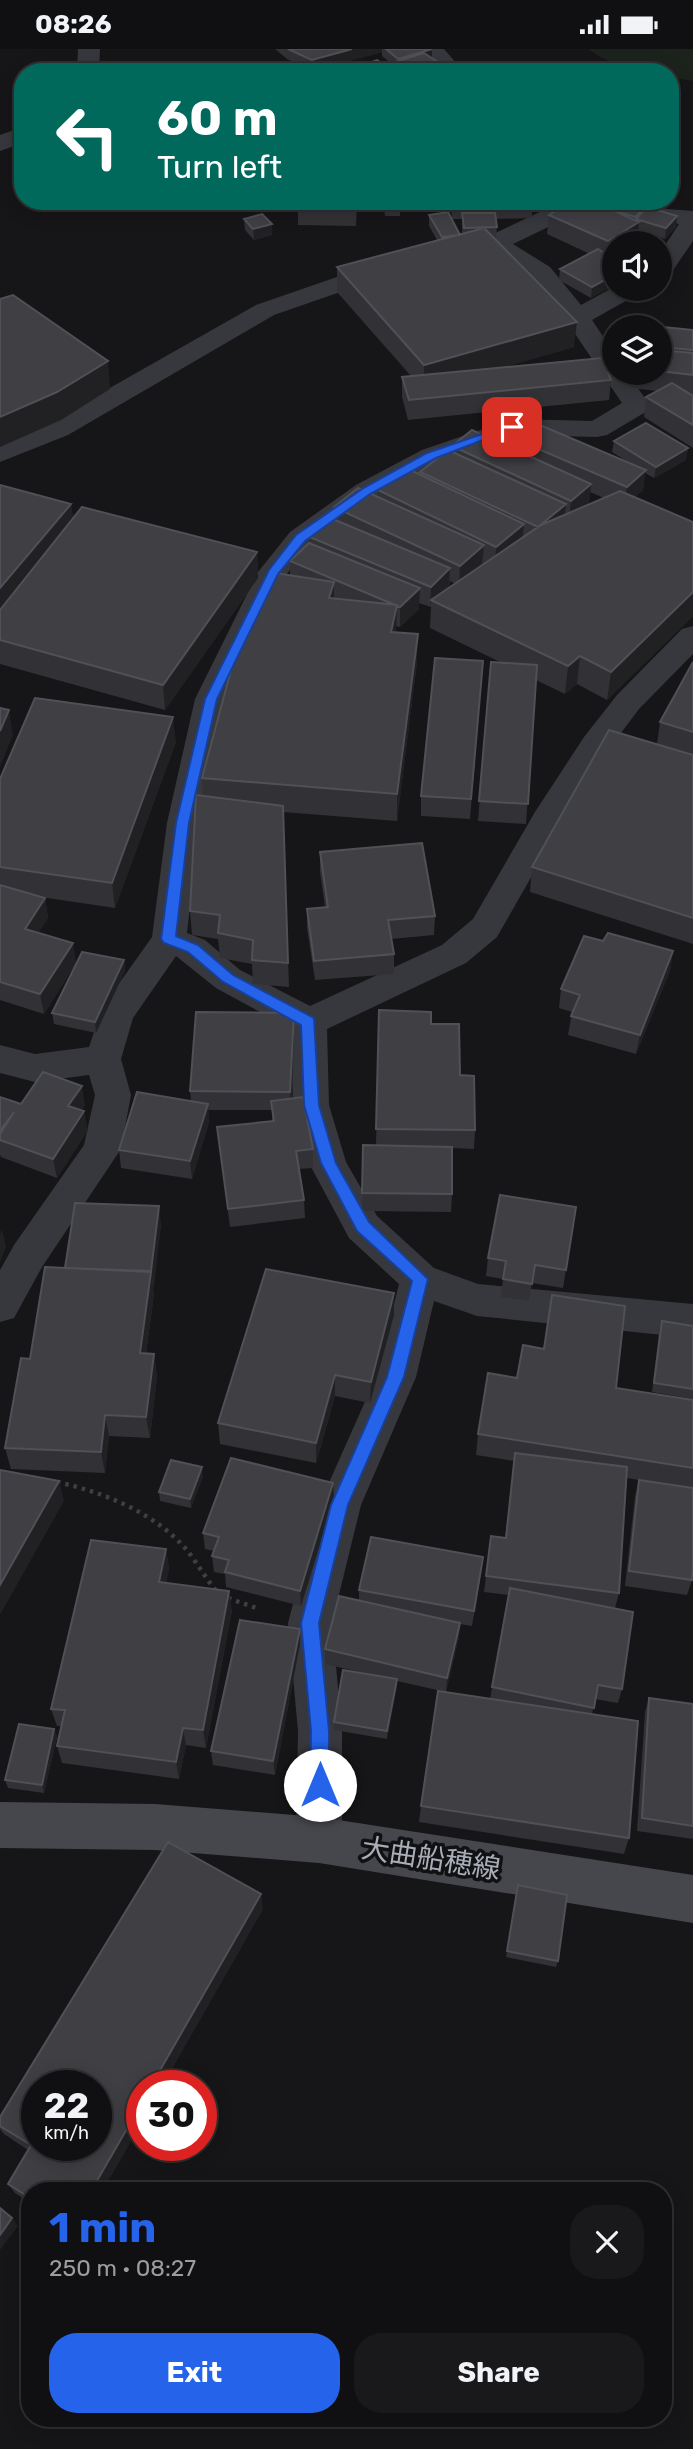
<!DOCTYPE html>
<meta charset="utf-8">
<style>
:root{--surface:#101012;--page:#19191b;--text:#f1f3f6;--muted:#9c9d9f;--line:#303032;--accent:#2563eb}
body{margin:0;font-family:Rubik,"Noto Sans JP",sans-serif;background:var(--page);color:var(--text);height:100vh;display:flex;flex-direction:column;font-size:26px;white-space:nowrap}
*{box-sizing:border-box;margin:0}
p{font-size:23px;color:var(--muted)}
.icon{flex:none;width:38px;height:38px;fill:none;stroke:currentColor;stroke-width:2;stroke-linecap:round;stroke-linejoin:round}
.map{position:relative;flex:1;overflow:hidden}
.sheet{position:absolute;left:21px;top:2133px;width:651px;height:245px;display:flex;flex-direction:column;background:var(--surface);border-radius:28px;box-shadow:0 4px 18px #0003,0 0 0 2px var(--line)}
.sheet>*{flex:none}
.top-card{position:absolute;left:14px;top:14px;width:665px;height:147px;border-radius:28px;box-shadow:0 4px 18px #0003,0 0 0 2px var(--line);background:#00695c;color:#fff;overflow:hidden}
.controls{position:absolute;left:602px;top:182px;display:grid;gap:14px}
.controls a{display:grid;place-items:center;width:70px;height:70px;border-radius:50%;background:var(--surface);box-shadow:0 4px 18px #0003,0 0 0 2px var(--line);font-size:35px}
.speed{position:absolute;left:21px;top:2021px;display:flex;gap:14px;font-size:35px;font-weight:700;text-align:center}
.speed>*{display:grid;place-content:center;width:91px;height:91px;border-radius:50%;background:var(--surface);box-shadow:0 4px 18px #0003,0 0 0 2px var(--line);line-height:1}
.speed small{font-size:18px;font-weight:400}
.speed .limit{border:10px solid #d22;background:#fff;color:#111}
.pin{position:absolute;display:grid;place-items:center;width:60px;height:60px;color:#fff;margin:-30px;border-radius:14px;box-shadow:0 4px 10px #0006}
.me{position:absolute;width:77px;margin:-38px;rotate:0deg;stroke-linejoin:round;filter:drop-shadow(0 0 5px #0008)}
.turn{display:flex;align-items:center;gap:24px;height:147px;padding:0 28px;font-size:32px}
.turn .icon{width:91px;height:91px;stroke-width:2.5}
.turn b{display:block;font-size:49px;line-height:60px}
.round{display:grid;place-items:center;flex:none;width:74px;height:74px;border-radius:28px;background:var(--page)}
.overview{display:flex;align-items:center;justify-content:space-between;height:119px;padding:0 28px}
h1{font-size:42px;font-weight:700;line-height:52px;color:var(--accent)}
.action{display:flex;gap:14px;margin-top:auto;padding:14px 28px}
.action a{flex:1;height:80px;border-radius:28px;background:var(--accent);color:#fff;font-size:28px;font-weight:700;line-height:80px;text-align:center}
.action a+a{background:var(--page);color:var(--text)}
.status{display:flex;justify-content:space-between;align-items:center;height:49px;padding:0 35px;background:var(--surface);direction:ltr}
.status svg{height:19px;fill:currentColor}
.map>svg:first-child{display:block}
.green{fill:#1c231d}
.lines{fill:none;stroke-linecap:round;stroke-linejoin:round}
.path{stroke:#3d3f44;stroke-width:4.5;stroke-dasharray:3.5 5;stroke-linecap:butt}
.street{fill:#37383d;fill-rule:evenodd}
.secondary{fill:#45474d;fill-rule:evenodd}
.wall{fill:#323236;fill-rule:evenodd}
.shaded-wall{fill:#212124}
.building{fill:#3f3f44;stroke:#4f5156;stroke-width:2;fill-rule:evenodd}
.route{fill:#2563eb;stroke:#184099;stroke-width:2}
.labels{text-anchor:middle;stroke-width:7;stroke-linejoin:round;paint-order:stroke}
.near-street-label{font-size:28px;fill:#a8adb8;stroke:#111113}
</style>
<div class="status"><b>08:26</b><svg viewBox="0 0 49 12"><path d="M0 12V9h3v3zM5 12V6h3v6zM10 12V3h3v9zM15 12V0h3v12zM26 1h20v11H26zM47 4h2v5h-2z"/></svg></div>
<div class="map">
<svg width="693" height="2400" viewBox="0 0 693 2400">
<rect width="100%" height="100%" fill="#161618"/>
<path class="green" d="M588 0H693V32L670 28V23C634 23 618 20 588 0Z"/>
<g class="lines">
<path class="path" d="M57 1433C103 1443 153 1463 185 1499 197 1513 205 1529 217 1543
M228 1549 259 1560"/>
<path class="street" d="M78 0H100L99 23H77Z
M421 0H444L464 23H440Z
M23 78V94L0 102V86Z
M563 152H637L667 160 693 162V192L669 227 660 230V204L679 175 598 157 595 152 592 157 513 195 550 218 581 256 614 238V240H642L638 245 592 271 614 304V324H628L644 348 693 343V359L644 364 607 386 597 388 515 386 442 413 376 448 310 495 286 526 227 650 199 774 187 884 205 891 240 921 310 957 442 896 473 870 535 763 584 688 617 646 682 580 693 577V605L639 660 606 704 561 776 497 888 466 914 327 980 329 1056 346 1113 377 1167 434 1219 478 1235 693 1255V1289L477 1267 434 1252 416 1328 361 1456 332 1574 342 1682V1791L335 1807 319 1814 303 1807 296 1791 298 1682 288 1574 319 1456 376 1328 399 1235 349 1189 309 1114 293 1056 291 980 216 939 176 907 133 969 121 1010 131 1046 121 1100 42 1218 14 1269 0 1273V1221L14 1196 84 1096 95 1046 89 1026 35 1033 0 1024V996L35 1005 89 998 103 957 152 888 167 774 195 650 258 523 290 483 356 436 422 401 512 370 592 372 622 354 567 273 532 228 491 202 448 212 439 209 435 204 439 199 487 188Z
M386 211 395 214 399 219 395 224 274 266 68 386 0 413V395L48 374 256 256Z"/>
<path class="secondary" d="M0 1753 155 1755 319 1768 693 1826V1874L319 1814 155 1801 0 1799Z"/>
</g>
<path class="wall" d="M275 0H432V9L453 23H398V20L382 7V3L312 22 287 10Z
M670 91 677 109 675 129H670Z
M298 152H357L356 177 298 176Z
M374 152H420V154L400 155V167H385L384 156 375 157Z
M450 152H532V169L496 170 497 178 496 190H495L574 298 504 318 611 331 609 351 408 371 402 348V328L411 327 337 243V218L437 191 429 177V166L452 169ZM452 170H462V185H460Z
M617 152H639L624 153 644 162 676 178 665 190 638 182 637 193 612 208 591 249 559 231 560 220 590 205 547 185 549 166 609 159Z
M244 170 272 186 254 191 245 181Z
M660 278 693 281V346H692L693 347V399L644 368 646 348 657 342 631 339 633 324H660Z
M501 384 630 414 612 403 614 392 688 399 686 411 654 429 645 424 643 441 635 448 693 473V567L607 651 577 635 565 645 536 631 526 775 478 772 491 613H500L430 579 431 558 419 554V560L400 578 396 577V583L417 613 397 772 283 763 289 938 253 935 252 915 220 909 218 890 192 886 190 862 203 747 202 729 290 526V512L307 496V487L334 471V458L378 448V441L420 425V423L451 402 452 397 500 394ZM590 443 604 449 588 456ZM450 532 455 535 449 539Z
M0 436 71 455 73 470 257 503 258 529 165 661 0 615Z
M483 612 470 770 421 767V747Z
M693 613V895L530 843 532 818 657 695 660 673Z
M176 693 115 859 41 848 45 849 48 869 38 884 76 914 44 965 0 951V730Z
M320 803 435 867 434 886 391 890 394 905V925L315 931 307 879V860L325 858 320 823Z
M603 892 673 902 670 922 636 1005 568 986 572 963 559 959 561 940Z
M124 911 125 922 96 984 54 975 52 964Z
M379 961 431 975 460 1026 475 1081 474 1100 452 1099V1145L451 1163 362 1162 363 1096 376 1097Z
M294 983 292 1049 313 1100V1119L299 1120 304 1151 305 1169 230 1178 217 1078 272 1072V1061H208L209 1073 192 1130 121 1119 119 1101 191 1052 190 1042Z
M0 1048 21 1055 85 1056 81 1061 88 1081 57 1129 1 1108V1106L0 1107Z
M576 1158 563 1239 532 1234 529 1252 501 1248 503 1230 486 1227 488 1209Z
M161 1175 153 1240 154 1245 146 1305H154L157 1327 150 1389 109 1387 105 1424 11 1420 5 1399 30 1310 65 1219Z
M394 1244V1266L370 1354 335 1347 316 1414 220 1395 218 1374Z
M662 1272 693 1277V1350L652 1343 659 1282Z
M517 1329 616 1339 693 1351V1517L692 1531 687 1546 625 1537 635 1447 639 1431 627 1429 619 1544 615 1559 605 1558 622 1640 618 1654 595 1650 592 1665 629 1789 624 1805 419 1773 421 1757 490 1650 509 1546 484 1543 491 1487 505 1489 514 1412 476 1406 478 1385Z
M203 1427 191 1459 160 1452 159 1443Z
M333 1434 334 1450 301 1557 226 1538 225 1525 214 1523 212 1507 214 1502 205 1500 203 1484Z
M166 1500 169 1520 166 1534 232 1561 206 1699 186 1696 179 1730 62 1714 57 1697 61 1677H57L51 1660Z
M481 1524 472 1577 460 1575 459 1588 446 1643 397 1632 387 1690 334 1681V1673L377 1627 325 1615V1600L359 1551V1541Z
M300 1580V1595L275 1726 213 1716 211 1702Z
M649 1649 693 1655V1790L637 1782 645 1663Z
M54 1680 57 1688 44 1744 8 1739 5 1731Z
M518 1836 558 1912 556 1918 506 1908Z
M263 1860 162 2037H142V2073L102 2142H30V2154L15 2144 8 2135 28 2101 4 2085 0 2080V2068Z"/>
<path class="shaded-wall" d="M352 0H382V3L312 22V11Z
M432 0V11L398 13V10Z
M644 159 643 171 636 170 635 175 639 173 637 193 634 194H614V207L606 212 608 192 634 176 635 168Z
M677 167 676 178 665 190 666 179Z
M272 175V186L254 191 253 180Z
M614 226V237L591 249 592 238Z
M577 273 574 298 424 341V316Z
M108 312 110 340 61 371 0 398V368Z
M688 399 686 411 654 429 656 418Z
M646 421 643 441 624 458 627 438Z
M591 435 589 456 569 473 571 452Z
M71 455 74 480 0 570V539Z
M566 455 564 475 538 478Z
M524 475 522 495 495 518 496 498Z
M484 496 482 516 459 537 460 517Z
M257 503 258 529 165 661 163 636Z
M450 519 449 539 431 551 430 558 431 538Z
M334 533V561L329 549Z
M420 539 419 560 400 578V558Z
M693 543V567L607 651 611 623Z
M397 556 396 585 391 583Z
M418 585 417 613 397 772V745Z
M580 607 577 635 565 645 568 617Z
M9 661 13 686 0 718V682Z
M173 668 176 693 115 859 112 834Z
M45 849 48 869 28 900 25 880Z
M73 894 76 914 44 965 40 945Z
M673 902 670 922 636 1005 640 986Z
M124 911 125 922 96 984 95 973Z
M294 964V983L291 1062 290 1043Z
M82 1037 85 1056 72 1076 68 1057Z
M208 1055 209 1073 192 1130 190 1112Z
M84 1062 88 1081 57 1129 53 1110Z
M159 1157 161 1175 154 1240 151 1222Z
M2 1180 6 1198 0 1213V1185Z
M151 1223 154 1245 143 1326 140 1304Z
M394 1244V1266L370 1354 371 1333Z
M154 1305 157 1327 150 1389 146 1368Z
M335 1326V1347L316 1414V1394Z
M105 1366 109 1387 105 1424 101 1403Z
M202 1418 203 1427 191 1459 190 1450Z
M59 1432 64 1452 0 1566V1536Z
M333 1434 334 1450 301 1557 300 1542Z
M166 1500 169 1520 162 1552 159 1533Z
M229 1542 232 1561 206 1699 203 1681Z
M460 1574 459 1588 446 1643 447 1629Z
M300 1580V1595L275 1726 273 1712Z
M397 1630V1639L387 1690V1682Z
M183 1679 186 1696 179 1730 176 1713Z
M54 1680 57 1688 44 1744 42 1736Z
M261 1845 263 1860 162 2037H151Z
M142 2054V2073L102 2142H91Z
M12 2169 18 2177 0 2201V2186Z"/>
<path class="building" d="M288 0H352L312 11Z
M386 0H432L398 10Z
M424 4 453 23H410L412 22 398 12Z
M377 11 394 22 352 23 349 21Z
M582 19 586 23H569Z
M670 91 677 109 670 110Z
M298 152H357L356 157 298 156Z
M385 152H399L400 155 386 156Z
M452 152H532L533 158 452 159Z
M570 152H592L639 173 608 192 549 166Z
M617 152H622L644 159 635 168 609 159Z
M647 158 677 167 666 179 636 170Z
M448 163 460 186 442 188 429 166Z
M462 164H495L497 178 464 179Z
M262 165 272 175 253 180 244 170Z
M484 179 577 273 424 316 337 218Z
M598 200 614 210V226L592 238 560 220Z
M13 246 108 312 57 343 0 368V250Z
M632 275 693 281V301L660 298V278H631Z
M660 301 693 304V326L660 322Z
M602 309 611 331 409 351 402 328Z
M672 334 693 347V376L646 348Z
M521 368 646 421 627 438 501 384Z
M646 374 688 399 656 418 614 392Z
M472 381 591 435 571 452 452 397Z
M448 401 566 455 538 478 420 423Z
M406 419 524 475 496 498 378 441Z
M0 436 71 455 0 539Z
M358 439 484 496 460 517 334 458Z
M620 442 693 473V543L611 623 580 607 568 617 431 551 541 476Z
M82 458 257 503 163 636 0 591V561Z
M328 468 450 519 431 538 307 487Z
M309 494 420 539 400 558 290 512Z
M275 524 334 533 329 549 397 556 391 583 418 585 397 745 202 729 244 573Z
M435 609 483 612 471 750 421 747Z
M491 613 537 616 528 755 479 752Z
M693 613V683L660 673Z
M35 649 173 668 112 834 0 818V730Z
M0 659 9 661 0 682Z
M609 681 693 706V869L532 818Z
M196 746 283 757 288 914 252 911 253 891 218 884 220 866 190 862Z
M422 794 435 867 388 871 394 905 314 912 307 860 328 858 320 803Z
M0 836 45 849 25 880 73 894 40 945 0 933Z
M608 884 673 902 640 986 571 967 580 946 561 940 584 887 603 892Z
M82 903 124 911 95 973 52 964Z
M379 961 431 963V975H459L460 1026 474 1027 475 1081 376 1080Z
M196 963 294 964 290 1043 190 1042Z
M43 1023 82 1037 68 1057 84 1062 53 1110 0 1091V1085L14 1063 0 1082V1048L21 1055Z
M137 1043 208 1055 190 1112 119 1101Z
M303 1048 313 1100 296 1102 304 1151 228 1160 217 1078 274 1072 271 1052Z
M363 1096 452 1098V1145L362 1144Z
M500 1146 576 1158 566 1221 535 1216 532 1235 503 1230 506 1212 488 1209Z
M75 1154 159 1157 151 1222 65 1219Z
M45 1218 151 1223 140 1304 154 1305 146 1368 105 1366 101 1403 5 1399 21 1309 30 1310Z
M266 1220 394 1244 371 1333 335 1326 316 1394 218 1374Z
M552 1246 625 1257 616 1339 693 1351V1419L478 1385 488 1324 517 1329 523 1296 544 1300Z
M662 1272 693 1277V1340L654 1334Z
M515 1404 627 1418 619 1544 486 1527 491 1487 506 1489Z
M231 1409 333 1434 300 1542 225 1523 229 1511 212 1507 219 1488 203 1484Z
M171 1411 202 1418 190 1450 159 1443Z
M0 1421 59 1432 0 1536Z
M639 1431 693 1439V1517L692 1531 629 1522Z
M371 1488 483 1508 474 1562 359 1541Z
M91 1491 166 1500 159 1533 229 1542 203 1681 183 1679 176 1713 57 1697 65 1661 51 1660Z
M510 1539 633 1563 622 1640 598 1636 594 1659 492 1638Z
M339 1547 460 1574 447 1629 325 1600Z
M240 1571 300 1580 273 1712 211 1702Z
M343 1621 397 1630 387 1682 334 1673Z
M438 1642 638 1672 629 1789 421 1757Z
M649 1649 693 1655V1777L642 1769Z
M19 1675 54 1680 42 1736 5 1731Z
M168 1793 261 1845 151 2037H142V2054L91 2142H30V2149L8 2135 31 2096 0 2077V2068ZM37 2037H96V2096H37Z
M518 1836 567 1846 558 1912 507 1902Z
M0 2159 12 2169 0 2186Z"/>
<path class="route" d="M508 376 517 378 436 409 370 445 305 492 278 525 217 650 189 774 176 887 198 896 233 926 314 969 319 1056 336 1114 369 1173 428 1230 404 1328 348 1456 319 1574 329 1682V1736L326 1743 320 1746 313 1743 310 1736 311 1682 301 1574 331 1456 387 1328 412 1232 357 1182 321 1114 304 1056 301 976 223 933 188 903 164 894 161 890 176 774 205 650 269 521 296 486 362 440 427 404Z"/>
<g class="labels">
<g class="near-street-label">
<text transform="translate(431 1809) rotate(9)" y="10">大曲船穂線</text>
</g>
</g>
</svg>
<div class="controls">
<a><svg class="icon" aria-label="sound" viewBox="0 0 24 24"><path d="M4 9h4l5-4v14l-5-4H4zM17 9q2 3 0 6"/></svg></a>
<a><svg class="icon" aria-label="layers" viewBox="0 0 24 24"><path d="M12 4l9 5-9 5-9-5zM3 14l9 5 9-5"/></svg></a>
</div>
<div class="speed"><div>22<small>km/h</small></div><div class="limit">30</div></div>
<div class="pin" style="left:512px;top:378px;background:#d93025"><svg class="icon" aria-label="arrive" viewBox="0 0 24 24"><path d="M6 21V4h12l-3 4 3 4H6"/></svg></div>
<svg class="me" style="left:320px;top:1736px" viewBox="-20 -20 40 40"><circle r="19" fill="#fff"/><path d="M0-13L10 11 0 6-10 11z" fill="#2563eb"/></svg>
<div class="top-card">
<div class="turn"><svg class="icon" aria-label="left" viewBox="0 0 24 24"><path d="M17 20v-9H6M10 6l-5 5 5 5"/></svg><div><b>60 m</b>Turn left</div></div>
</div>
<section class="sheet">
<div class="overview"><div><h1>1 min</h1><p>250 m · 08:27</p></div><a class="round"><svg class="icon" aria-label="close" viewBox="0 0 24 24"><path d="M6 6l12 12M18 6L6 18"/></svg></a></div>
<div class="action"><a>Exit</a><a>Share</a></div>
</section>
</div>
